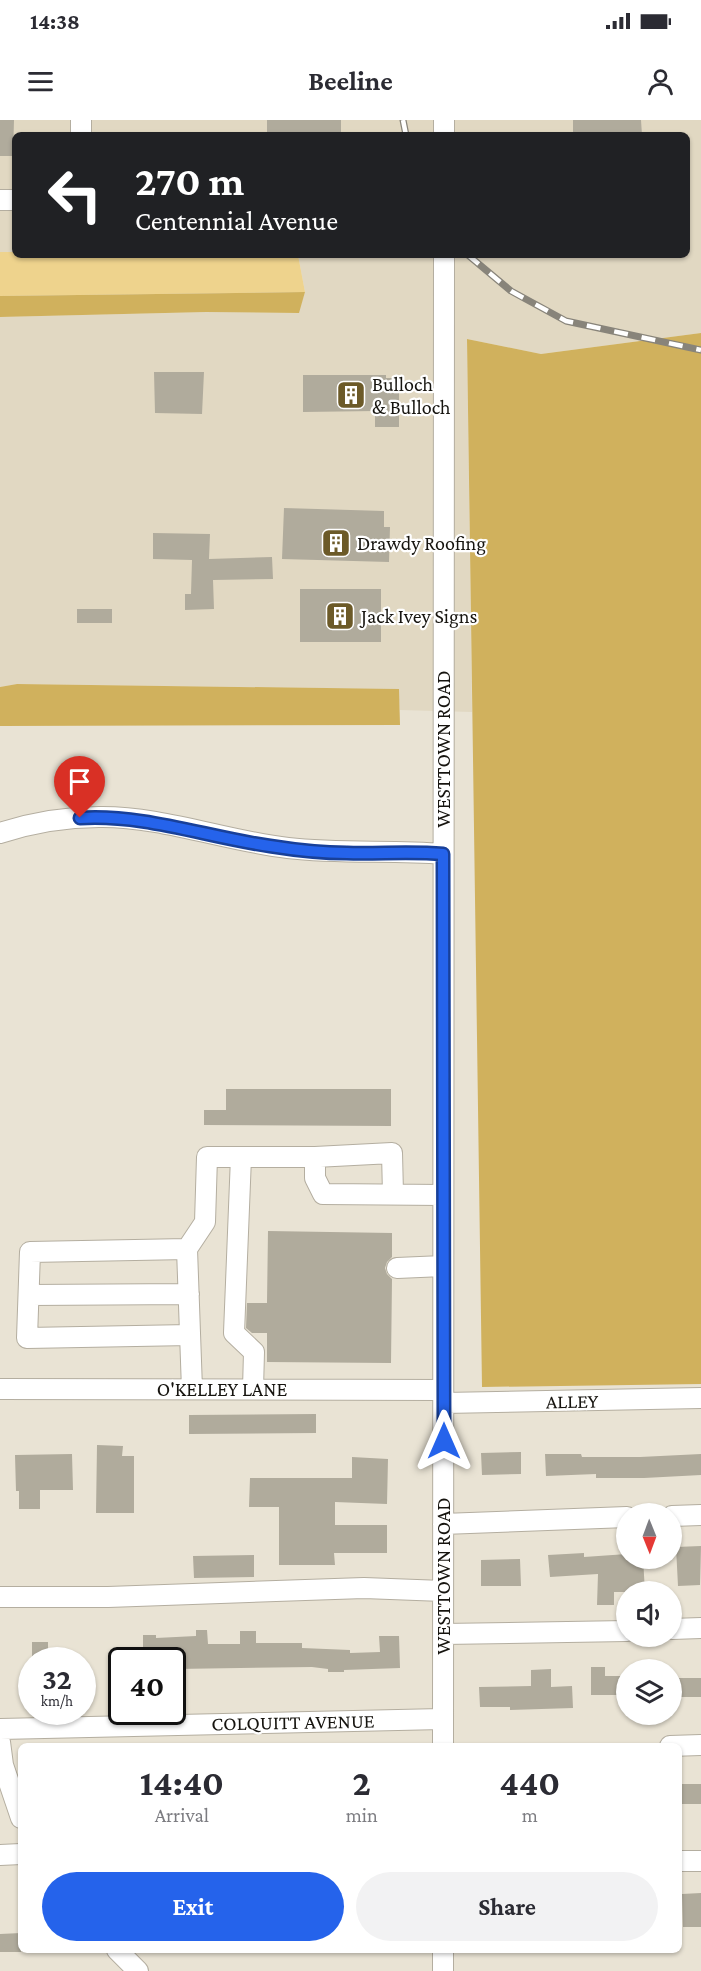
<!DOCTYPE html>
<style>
:root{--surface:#fff;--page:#f2f2f3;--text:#2b2b33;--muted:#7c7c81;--accent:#2563eb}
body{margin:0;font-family:"Crimson Pro",serif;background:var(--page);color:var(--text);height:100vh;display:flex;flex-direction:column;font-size:22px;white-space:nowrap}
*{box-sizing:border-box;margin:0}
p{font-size:20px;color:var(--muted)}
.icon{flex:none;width:33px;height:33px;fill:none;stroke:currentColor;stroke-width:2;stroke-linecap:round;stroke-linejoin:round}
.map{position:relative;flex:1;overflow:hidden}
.panel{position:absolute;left:18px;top:1623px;width:664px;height:210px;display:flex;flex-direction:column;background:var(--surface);border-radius:9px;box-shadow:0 2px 4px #0004}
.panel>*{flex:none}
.hud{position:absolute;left:12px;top:12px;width:678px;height:126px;border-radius:9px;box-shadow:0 2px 4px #0004;background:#202124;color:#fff;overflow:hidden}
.needle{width:39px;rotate:179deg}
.controls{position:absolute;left:616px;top:1383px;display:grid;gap:12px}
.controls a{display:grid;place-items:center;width:66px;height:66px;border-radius:50%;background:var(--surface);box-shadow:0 2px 4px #0004;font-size:30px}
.speed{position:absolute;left:18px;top:1527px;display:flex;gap:12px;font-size:30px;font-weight:700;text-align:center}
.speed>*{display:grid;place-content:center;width:78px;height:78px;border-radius:50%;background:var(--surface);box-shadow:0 2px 4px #0004;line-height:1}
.speed small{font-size:15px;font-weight:400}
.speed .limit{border:3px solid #111;border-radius:9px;background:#fff;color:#111}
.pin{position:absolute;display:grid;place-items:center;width:51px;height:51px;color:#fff;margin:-62px -26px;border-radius:50% 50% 50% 0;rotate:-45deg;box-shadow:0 0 6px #0007}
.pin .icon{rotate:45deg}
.me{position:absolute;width:66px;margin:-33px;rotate:0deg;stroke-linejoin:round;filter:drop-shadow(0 0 4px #0008)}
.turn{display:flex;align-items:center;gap:21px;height:126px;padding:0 24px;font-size:27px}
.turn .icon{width:78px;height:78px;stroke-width:2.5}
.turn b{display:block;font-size:42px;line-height:51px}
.eta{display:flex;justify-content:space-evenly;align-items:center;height:102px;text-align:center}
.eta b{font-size:36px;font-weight:700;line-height:42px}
.primary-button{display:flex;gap:12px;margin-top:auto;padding:12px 24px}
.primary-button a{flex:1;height:69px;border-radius:36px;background:var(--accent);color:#fff;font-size:24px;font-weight:700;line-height:69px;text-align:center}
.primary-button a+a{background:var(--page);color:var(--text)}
.status{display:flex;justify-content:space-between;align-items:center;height:42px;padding:0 30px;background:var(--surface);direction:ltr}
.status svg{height:16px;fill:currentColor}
header{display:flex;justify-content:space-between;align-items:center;height:78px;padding:0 24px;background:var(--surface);font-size:27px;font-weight:700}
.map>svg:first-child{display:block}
.built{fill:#e1d8c2}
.green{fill:#eed38d}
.forest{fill:#d0b15d}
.building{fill:#b0ab9c}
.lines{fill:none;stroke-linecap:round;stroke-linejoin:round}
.minor-casing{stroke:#b4aea0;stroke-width:22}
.minor{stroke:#fff;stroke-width:20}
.rail-casing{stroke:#88847a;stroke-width:7}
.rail{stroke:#fff;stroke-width:4.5;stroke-dasharray:14;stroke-linecap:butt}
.route-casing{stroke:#184099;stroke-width:15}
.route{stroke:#2563eb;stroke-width:10}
.labels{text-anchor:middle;stroke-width:4.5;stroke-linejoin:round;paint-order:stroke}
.poi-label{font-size:20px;fill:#16140f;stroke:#fff;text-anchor:start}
.street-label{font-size:20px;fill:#16140f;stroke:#fff}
</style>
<div class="status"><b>14:38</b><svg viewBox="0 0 49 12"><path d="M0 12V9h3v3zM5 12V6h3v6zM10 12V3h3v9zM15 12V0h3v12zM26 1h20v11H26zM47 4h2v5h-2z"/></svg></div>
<header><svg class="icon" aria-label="menu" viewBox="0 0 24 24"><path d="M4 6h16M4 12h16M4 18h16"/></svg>Beeline<svg class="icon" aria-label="person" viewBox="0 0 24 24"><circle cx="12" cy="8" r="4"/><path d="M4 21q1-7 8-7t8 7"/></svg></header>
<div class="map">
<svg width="701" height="1851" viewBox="0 0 701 1851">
<rect width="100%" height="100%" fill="#e9e3d4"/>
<path class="built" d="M0 0H701V213L541 234 467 219 472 592 400 590 398 569 18 564 0 567V197L206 192 298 193 305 172 298 135H687V15H15V132H0Z"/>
<path class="green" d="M0 132H15V135H298L305 172 0 176Z"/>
<path class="forest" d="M305 172 299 193 206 192 0 197V176Z
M701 213V1264L482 1267 467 219 541 234Z
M17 564 399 569 400 605 0 606V567Z"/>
<path class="building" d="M0 0H14L13 36H0Z
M267 0H341V13L267 15Z
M573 0H641L642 15H573Z
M154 252H204L202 294 155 293Z
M303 255H386V258H399V307H375V291L303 292Z
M284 388 384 391V407H390L389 442 282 439Z
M153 413 210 414 209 439 272 437 273 459 213 460 214 489 185 490V474H191L192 440 153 439Z
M300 469H381V522H300Z
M77 489H112V503H77Z
M226 969H391V1006L204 1005V990H226Z
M268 1111 392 1113V1137L387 1142 385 1148 387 1154 392 1159 391 1243 267 1242V1213H252L246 1208 247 1183H267Z
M316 1294V1313L189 1314V1295Z
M97 1325 123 1326 122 1336H134V1393H96Z
M521 1332V1354L482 1355 481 1333Z
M72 1334 73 1370H40V1389H19V1371H16L15 1335Z
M545 1334H581L582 1337H640L701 1334V1355L644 1358H596V1354L546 1356Z
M352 1337 388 1339 387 1384 335 1382V1405H387V1433H334L335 1445H279V1387H249L250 1358H352Z
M701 1426 700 1465 678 1466 676 1427Z
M584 1433V1437L627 1434V1438H643L645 1472H614V1485H597L598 1454 550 1457 548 1435Z
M254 1435V1457L194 1458 193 1436Z
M520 1439 521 1466H481V1440Z
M196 1510H207L208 1524H240V1511H256V1523H302V1528L350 1530V1533L380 1532 379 1516H399L400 1548 344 1550V1552H328V1549L312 1547 176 1549 175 1540H143V1515H156V1518L196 1516Z
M32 1522H48V1540H32Z
M591 1547H605V1556H627V1575H591Z
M551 1549V1567L572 1566 573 1588 510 1590V1587H480L479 1567 531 1566V1550Z
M672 1558H701V1577H672Z
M680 1664H701V1684H680Z
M701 1773V1807H683L682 1774Z
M21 1813V1832H0V1814Z"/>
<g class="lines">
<g class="minor-casing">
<path id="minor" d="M81 0V15
M444 15V0
M0 80H15
M0 713C31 703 66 697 99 697 161 696 226 721 288 728 340 734 391 730 443 734
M241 1037 234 1213 254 1232 253 1269
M393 1074 392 1033 315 1037V1058L323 1074 443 1075
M187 1129 30 1132 27 1218 190 1215
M397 1148 443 1146
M29 1175 189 1174
M0 1269 443 1270
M192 1269 187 1129 205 1102 207 1037H315
M444 1283 701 1278
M672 1396 701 1395
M443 1404 627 1397
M0 1477H108L364 1468 443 1471
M672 1509 701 1508
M443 1514 627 1511
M0 1609 442 1599
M0 1622 3 1645 21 1698
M443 1626 444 135
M670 1626 701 1625
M0 1735 21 1734
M680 1741H701
M117 1830 138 1851
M443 1851V1830"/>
</g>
<use href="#minor" class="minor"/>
<g class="rail-casing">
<path id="rail" d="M403 0 406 15
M468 135 511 171 566 201 701 230"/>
</g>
<use href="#rail" class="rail"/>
</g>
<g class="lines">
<g class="route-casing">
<path id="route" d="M80 698C145 694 206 717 270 726 295 730 321 733 347 733 379 734 411 731 443 734L444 1321"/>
</g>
<use href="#route" class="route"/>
</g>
<defs>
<g id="building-square" transform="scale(1.5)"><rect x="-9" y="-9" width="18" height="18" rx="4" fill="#6c5a28" stroke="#fff"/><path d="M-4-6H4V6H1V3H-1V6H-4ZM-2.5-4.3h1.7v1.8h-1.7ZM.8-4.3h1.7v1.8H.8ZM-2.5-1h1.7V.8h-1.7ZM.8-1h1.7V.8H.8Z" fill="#fff"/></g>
</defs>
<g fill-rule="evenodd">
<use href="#building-square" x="351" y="275"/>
<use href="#building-square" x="336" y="423"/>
<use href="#building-square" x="340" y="496"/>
</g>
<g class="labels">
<g class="poi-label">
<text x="372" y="271">Bulloch<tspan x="372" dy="23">&amp; Bulloch</tspan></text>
<text x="357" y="430">Drawdy Roofing</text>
<text x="361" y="503">Jack Ivey Signs</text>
</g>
<g class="street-label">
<text transform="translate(443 629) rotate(-90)" y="7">WESTTOWN ROAD</text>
<text x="222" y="1276">O'KELLEY LANE</text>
<text transform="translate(572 1281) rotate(-1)" y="7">ALLEY</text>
<text transform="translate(443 1456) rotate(-90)" y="7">WESTTOWN ROAD</text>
<text transform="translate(293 1602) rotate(-1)" y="7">COLQUITT AVENUE</text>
</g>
</g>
</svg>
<div class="controls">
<a><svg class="needle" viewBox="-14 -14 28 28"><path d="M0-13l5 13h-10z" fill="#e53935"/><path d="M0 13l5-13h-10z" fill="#7c7c81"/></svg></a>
<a><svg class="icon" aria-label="sound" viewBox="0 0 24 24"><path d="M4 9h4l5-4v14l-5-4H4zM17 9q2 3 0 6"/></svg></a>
<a><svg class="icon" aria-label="layers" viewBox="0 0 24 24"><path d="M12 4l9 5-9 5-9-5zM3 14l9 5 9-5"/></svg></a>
</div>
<div class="speed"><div>32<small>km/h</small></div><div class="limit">40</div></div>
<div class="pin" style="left:80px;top:698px;background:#d93025"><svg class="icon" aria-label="arrive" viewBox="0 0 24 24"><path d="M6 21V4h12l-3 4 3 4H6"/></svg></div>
<svg class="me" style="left:444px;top:1321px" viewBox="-20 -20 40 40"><path d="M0-17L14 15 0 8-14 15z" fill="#2563eb" stroke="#fff" stroke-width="4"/></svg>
<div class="hud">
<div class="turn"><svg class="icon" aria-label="left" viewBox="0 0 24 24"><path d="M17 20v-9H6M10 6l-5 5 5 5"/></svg><div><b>270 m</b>Centennial Avenue</div></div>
</div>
<section class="panel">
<div class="eta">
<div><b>14:40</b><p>Arrival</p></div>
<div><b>2</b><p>min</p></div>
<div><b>440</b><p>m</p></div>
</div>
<div class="primary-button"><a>Exit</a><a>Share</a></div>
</section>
</div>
